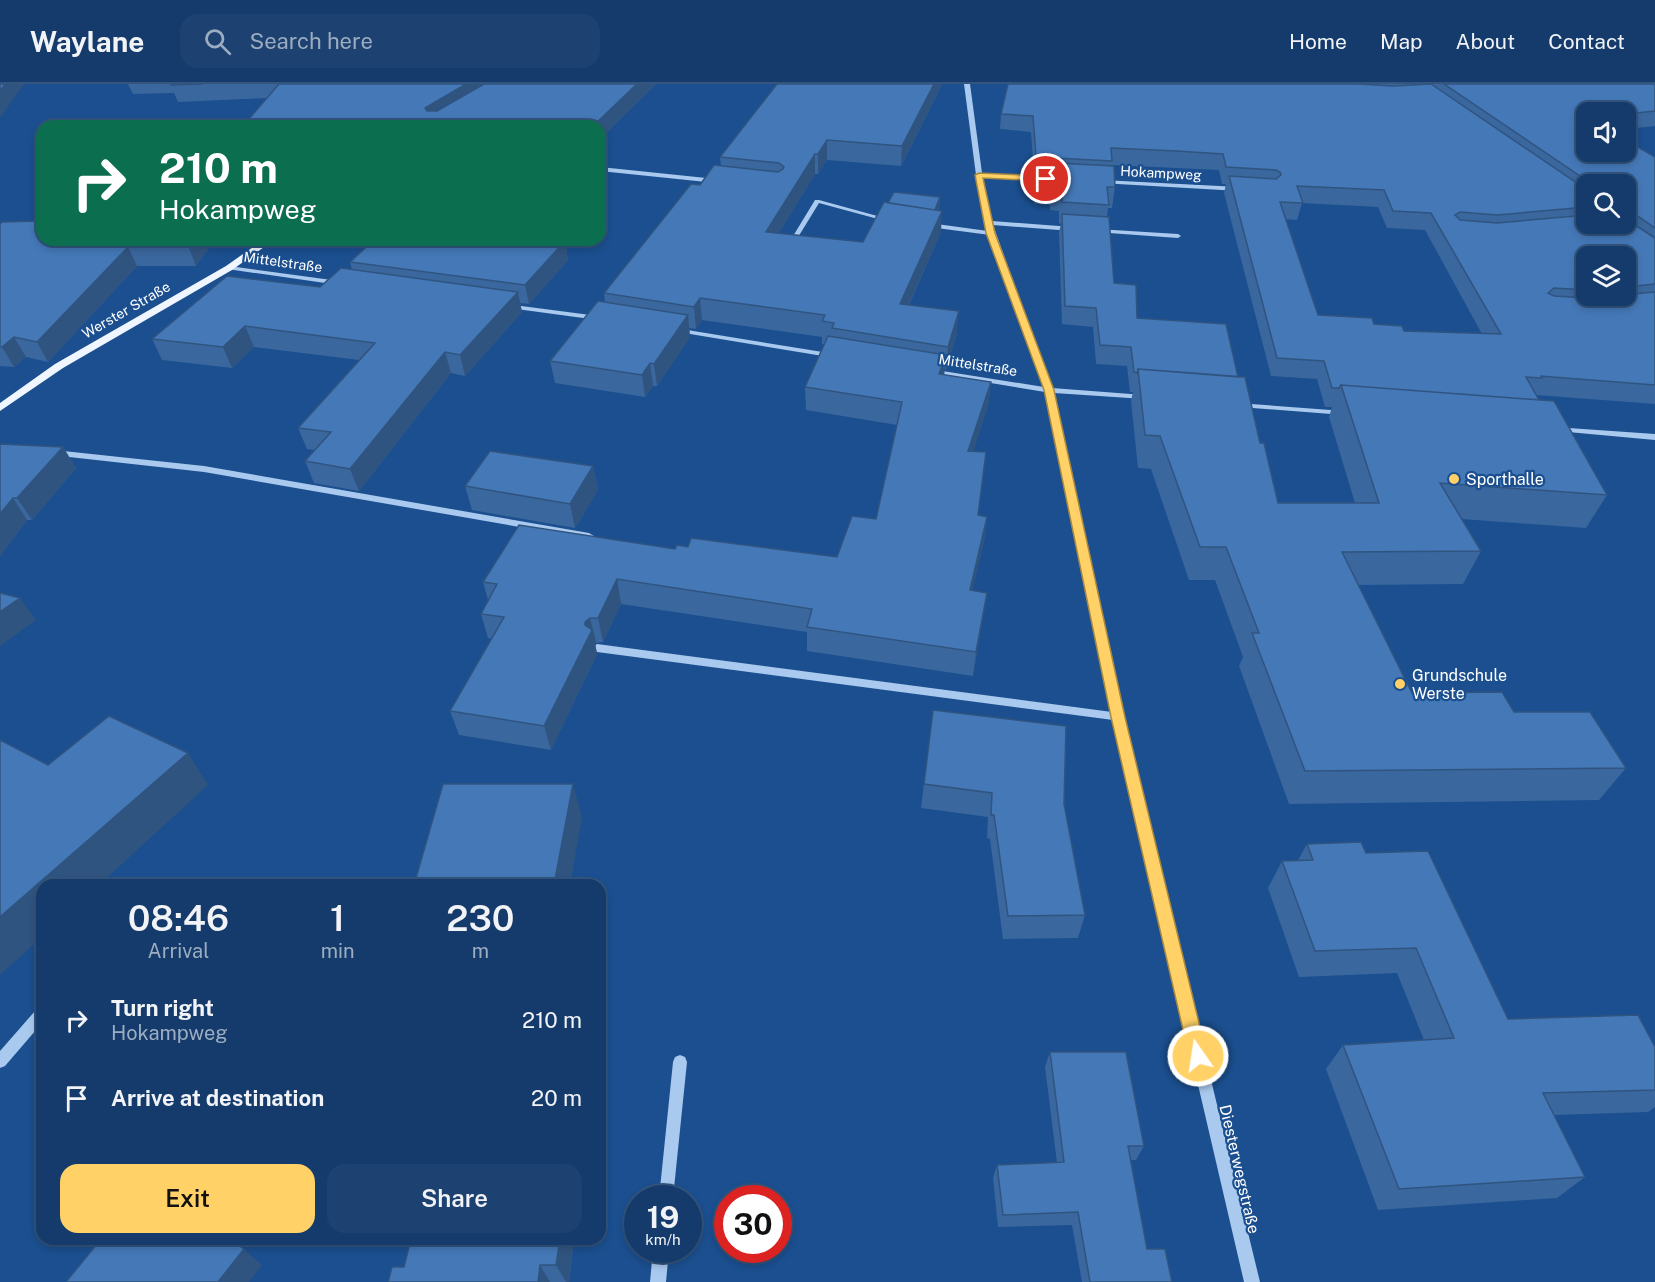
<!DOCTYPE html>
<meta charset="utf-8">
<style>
:root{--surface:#143b6b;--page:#1d4271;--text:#f1f3f6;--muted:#9dadc1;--line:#33557e;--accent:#ffd166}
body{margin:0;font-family:"Public Sans",sans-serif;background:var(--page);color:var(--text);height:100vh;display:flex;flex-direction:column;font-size:22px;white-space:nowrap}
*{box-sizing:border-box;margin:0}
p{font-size:20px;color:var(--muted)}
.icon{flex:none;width:33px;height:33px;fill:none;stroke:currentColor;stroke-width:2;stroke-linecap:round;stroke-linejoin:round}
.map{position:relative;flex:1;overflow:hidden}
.side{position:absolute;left:36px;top:795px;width:570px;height:366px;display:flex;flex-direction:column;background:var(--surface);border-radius:18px;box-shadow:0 3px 9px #0003,0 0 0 2px var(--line)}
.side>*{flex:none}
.hud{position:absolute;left:36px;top:36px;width:570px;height:126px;border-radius:18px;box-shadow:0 3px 9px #0003,0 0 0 2px var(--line);background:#0b6e4f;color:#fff;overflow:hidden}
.controls{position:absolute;left:1576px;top:18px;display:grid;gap:12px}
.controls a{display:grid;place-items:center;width:60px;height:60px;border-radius:12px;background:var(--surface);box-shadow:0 3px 9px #0003,0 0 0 2px var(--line);font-size:30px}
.speed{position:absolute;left:624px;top:1101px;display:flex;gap:12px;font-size:30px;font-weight:700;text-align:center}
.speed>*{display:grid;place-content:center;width:78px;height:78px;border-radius:50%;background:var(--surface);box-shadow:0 3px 9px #0003,0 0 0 2px var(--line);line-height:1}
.speed small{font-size:15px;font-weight:400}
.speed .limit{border:9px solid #d22;background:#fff;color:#111}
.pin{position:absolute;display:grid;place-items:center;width:51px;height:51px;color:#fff;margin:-26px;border:3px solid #fff;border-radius:50%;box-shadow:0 2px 6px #0007}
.me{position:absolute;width:66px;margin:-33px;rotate:347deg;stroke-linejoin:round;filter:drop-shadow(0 0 4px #0008)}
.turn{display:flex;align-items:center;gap:21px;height:126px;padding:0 24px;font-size:27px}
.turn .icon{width:78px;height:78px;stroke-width:2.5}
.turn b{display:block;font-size:42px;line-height:51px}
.eta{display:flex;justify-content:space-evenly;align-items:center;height:102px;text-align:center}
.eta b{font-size:36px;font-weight:600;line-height:42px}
.button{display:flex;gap:12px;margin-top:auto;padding:12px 24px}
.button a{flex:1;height:69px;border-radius:18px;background:var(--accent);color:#111;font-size:24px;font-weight:600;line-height:69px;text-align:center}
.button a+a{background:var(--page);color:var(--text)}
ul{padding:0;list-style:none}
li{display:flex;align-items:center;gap:18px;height:78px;padding:0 24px}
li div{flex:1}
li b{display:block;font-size:22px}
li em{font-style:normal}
header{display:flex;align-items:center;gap:36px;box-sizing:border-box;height:84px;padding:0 30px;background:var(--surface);border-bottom:2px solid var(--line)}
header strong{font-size:28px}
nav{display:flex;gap:33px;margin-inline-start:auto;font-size:21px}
.search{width:420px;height:54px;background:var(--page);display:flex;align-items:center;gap:15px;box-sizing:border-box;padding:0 21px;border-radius:18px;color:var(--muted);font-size:22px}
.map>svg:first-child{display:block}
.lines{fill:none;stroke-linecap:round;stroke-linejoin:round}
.minor{fill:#a9c9ee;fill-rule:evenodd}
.major{fill:#f0f6ff;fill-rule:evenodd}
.wall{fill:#3a679d;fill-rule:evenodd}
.shaded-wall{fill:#305480}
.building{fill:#4478b7;stroke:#305480;stroke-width:1.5;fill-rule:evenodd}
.route{fill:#ffd166;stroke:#a68842;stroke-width:1.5}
.poi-dot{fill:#ffd166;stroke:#1b4f8f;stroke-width:2}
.labels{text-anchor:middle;stroke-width:4.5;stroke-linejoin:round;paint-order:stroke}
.far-street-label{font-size:14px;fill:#fff;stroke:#1b4f8f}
.poi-label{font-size:16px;fill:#fff;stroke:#1b4f8f;text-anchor:start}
.street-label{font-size:16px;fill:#fff;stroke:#1b4f8f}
</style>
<header>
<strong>Waylane</strong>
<div class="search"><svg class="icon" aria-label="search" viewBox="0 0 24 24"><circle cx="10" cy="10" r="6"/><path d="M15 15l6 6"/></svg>Search here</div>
<nav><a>Home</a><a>Map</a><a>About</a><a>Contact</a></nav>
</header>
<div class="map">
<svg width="1655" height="1198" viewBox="0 0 1655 1198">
<rect width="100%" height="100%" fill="#1b4f8f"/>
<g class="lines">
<path class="minor" d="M964 0H970L982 89 1047 93 1050 95 1047 97 982 93 992 137 1072 143 1075 145 1072 147 993 141 1052 304 1144 311 1148 313 1144 315 1054 309 1123 633 1260 1198H1244L1113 636 597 568 592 564 597 560 1112 628 1045 308 930 289 926 287 930 285 1044 303 990 151 929 143 926 141 929 139 988 147 976 91Z
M600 83 716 95 719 97 716 99 600 87Z
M1102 96 1239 103 1242 105 1239 107 1100 99 1099 98Z
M815 116H819L892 136 889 138 819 119 792 163H788L787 162Z
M1097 145 1178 150 1181 152 1178 154 1095 148 1094 147Z
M229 182 339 197 343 199 339 201 227 185 226 184Z
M506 220 598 232 602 234 598 236 509 224 505 222Z
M675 244 835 270 839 272 835 274 678 248H675Z
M1237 319 1344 327 1348 329 1344 331 1240 323H1237Z
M1554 343 1655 350V356L1557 347 1553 345Z
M54 366 204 382 589 449 594 452 589 455 204 388 51 371V367Z
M40 925 42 926V939L5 982 0 984V967L35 927Z
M680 971 685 973 687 978 673 1114H659L673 978 675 973Z
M653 1166H669L666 1198H650Z"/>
<path class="major" d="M263 156H274L232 186 63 284 0 327V319L55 280 226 182Z"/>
</g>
<path class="wall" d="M128 0H656L600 55V42L267 14 178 18 174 9 133 10Z
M942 0 901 82 827 76 818 90H815L779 149 863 158 888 119 940 113 939 126 941 148 909 221 957 249 946 285H944V291L991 298 988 322 973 367 978 431 987 433 984 457 972 507 987 509 973 592 807 567V548L621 520 603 558 595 559 597 570 551 666 459 651 450 627 492 555 488 554 481 530 488 516 483 498 688 463 837 473 876 435 897 341 806 326 805 303 825 260H822V253L702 236 696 245 689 244 690 253 657 302H653L645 313 555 299 550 277 605 218 604 209 700 101 721 82 720 73Z
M1008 0H1655V42L1626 45V28H1587V68L1655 73V320L1536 311 1607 411 1586 444 1462 435 1481 467 1463 500 1358 501 1412 609 1514 628 1626 684 1599 716 1289 720 1239 582 1243 573 1215 496H1189L1151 385 1138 384 1131 317 1133 308H1130L1127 282 1096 280 1093 243 1062 240 1059 148 1061 140 1059 139V127L1050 126V121L1034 120V98L1035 90H1034L1031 48 1000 45 1001 30ZM1112 81 1219 86 1222 100H1226L1224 109 1271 292 1317 295 1325 323H1332L1329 333 1355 419H1278L1260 359 1238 293 1137 234 1114 199 1107 133 1108 124H1112L1115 103ZM1587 100H1626V140H1587ZM1302 119 1378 123 1387 144 1425 146 1482 250 1404 247 1374 240 1318 231 1286 135 1297 136ZM1587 172H1626V212H1587Z
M37 137 215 156 196 182H137L48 278 26 273 14 283 0 282V140Z
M565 157 568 176 529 220 520 219 522 228 465 292 451 289 359 407 314 399 305 377 315 366 307 365 298 344 359 276 254 263 232 284 162 276 152 255 320 203 352 186 350 178Z
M0 360 63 363 76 384 32 436H27L0 472Z
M593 382 598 406 575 444 472 426 465 402Z
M933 626 1064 720 1085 831 1078 854 1003 855 990 755 987 754 988 733 921 724Z
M1307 760 1366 769 1508 935 1655 963V1023L1648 1028 1554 1031 1585 1093 1557 1114 1378 1126 1326 985 1343 961 1424 956 1397 889 1299 893 1268 804 1282 777 1298 776Z
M1050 968 1144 1062 1136 1076H1130L1147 1165 1172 1198H1082L1072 1141 998 1143 993 1094 997 1081 1057 1079 1045 983Z
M411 1155H574L569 1198H388L404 1183Z"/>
<path class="shaded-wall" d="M5 0H24L0 34V7Z
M466 0H498L429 42 425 24Z
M637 0H656L600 55V42H593Z
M934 0H942L901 82 902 62Z
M827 56V76L818 90V70Z
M815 70V90L767 169 766 148Z
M940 113 939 124 934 138V127Z
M942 127 941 148 899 242 900 220Z
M193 156H215L196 182 188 162Z
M565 157 568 176 529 220 525 201Z
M128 163 137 182 48 278 37 258Z
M518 208 522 228 465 292 460 271Z
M700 214 702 236 696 245 694 223Z
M959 227 957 249 946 285 948 263Z
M688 231 690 253 657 302 654 280Z
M245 242 254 263 232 284 223 263Z
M14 253 26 273 14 283 2 263Z
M445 268 451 289 359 407 350 385Z
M946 271 944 294 939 290Z
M650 279 653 302 645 313 642 291Z
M991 298 988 322 966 391 968 367Z
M63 363 76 384 32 436 17 414Z
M593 382 598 406 575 444 570 420Z
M13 414 27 436 0 472V430Z
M987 433 984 457 967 531 970 506Z
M617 495 621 520 603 558 598 534Z
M987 509 983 533 973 592 976 568Z
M20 514 36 536 0 562V528Z
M590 534 596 558 595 559 597 570 551 666 544 642 585 541V538Z
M188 669 208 701 99 801H42V853L0 891V833Z
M573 700 582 734 570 801H554Z
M560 1155H574L569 1198H566L556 1181Z
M244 1165 262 1181 249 1198H218Z
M540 1181 550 1198H538Z"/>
<path class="building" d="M0 0H5L0 7Z
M172 0H203L171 1Z
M279 0H466L425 24 427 27H437L484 0H637L593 42H243Z
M777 0H934L902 62 827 56 818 70H815L766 148 863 158 884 118 942 127 900 220 959 227 948 263 832 244 834 239 822 237 825 231 700 214 694 223 604 209 691 100 700 101 714 81 778 88 783 85 784 83 779 79 720 73Z
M1008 0H1358L1393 2 1431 0 1587 106V123L1497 131 1460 128 1455 131 1460 136 1497 139 1587 131V140H1626V135L1655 154V200L1626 203V172H1587V206L1554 204 1548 209 1554 212 1587 214 1655 208V301L1541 292 1542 294 1526 293 1539 316 1341 301 1339 304H1332L1324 277 1277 274 1229 92 1276 95 1281 91 1280 88 1276 86 1226 83 1223 70 1177 67 1111 64 1112 77 1036 73 1033 32 1001 30ZM1297 102 1384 106 1393 127 1431 129 1501 250 1404 247 1402 242 1374 240 1372 234 1318 231 1280 118 1303 119Z
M1444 0H1655V27L1626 30V28H1587V68H1626V56L1655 73V144L1626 124V100H1592Z
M1037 78 1114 82 1115 103H1107L1109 121 1062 118V106L1053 105V100L1037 99Z
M894 108 940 113 935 126 888 119Z
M42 129V156H193L188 162 128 163 37 258 14 253 2 263H0V140L2 138 37 137Z
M1062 130 1109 133 1114 199 1136 201 1137 234 1226 240 1238 293 1138 285 1137 289 1134 288 1131 263 1100 261 1096 224 1065 222Z
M374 156H559L565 157 525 201 350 178Z
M341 184 518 208 460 271 445 268 350 385 305 377 331 348 298 344 375 259 245 242 223 263 152 255 227 192 320 203Z
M598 217 688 231 654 280 650 279 642 291 550 277Z
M828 252 946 271 939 290 991 298 968 367 986 368 978 431 987 433 970 506 987 509 976 568 807 543 812 525 617 495 598 534H590L585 538V541L592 546 544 642 450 627 504 533 481 530 497 500 483 498 519 441 675 465 677 461 688 463 691 454 837 473 852 432 876 435 902 318 805 303Z
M1138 285 1245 293 1260 359H1264L1278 419H1379L1341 301 1554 317 1607 411 1440 399 1481 467 1342 468 1412 609 1502 608 1514 628H1590L1626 684 1305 687 1252 549H1259L1226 463H1200L1160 352 1145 351Z
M0 360 63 363 17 414H13L0 430Z
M490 367 593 382 570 420 465 402Z
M0 509 20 514 0 528Z
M933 626 1066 642 1064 720 1085 831 1008 832 994 731H991L992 709 924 700Z
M109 632 188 669 0 833V656L48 681Z
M443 700H573L554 801H414Z
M1361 758 1366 769 1428 767 1508 935 1638 931 1655 963V1006L1543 1009 1585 1093 1399 1105 1343 961 1454 954 1416 864 1315 867 1282 777 1313 776 1307 760Z
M1050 968H1126L1144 1062H1128L1147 1165H1165L1172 1198H1090L1078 1128 1003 1131 997 1081 1064 1078Z
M101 1155H229L244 1165 218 1198H66Z
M411 1155H560L556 1181H540L538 1198H388L392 1183H404Z"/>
<path class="route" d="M979 89 1046 92 1050 95 1046 97 983 94 995 149 1054 306 1125 633 1207 972 1205 978 1198 981 1192 978 1189 972 1111 633 1044 306 986 149 975 91Z"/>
<g class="poi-dot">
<circle cx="1454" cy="395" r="6"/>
<circle cx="1400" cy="600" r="6"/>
</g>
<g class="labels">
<g class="far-street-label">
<text transform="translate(1161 89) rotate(3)" y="5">Hokampweg</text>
<text transform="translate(283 178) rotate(8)" y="5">Mittelstraße</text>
<text transform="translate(126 226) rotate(-30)" y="5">Werster Straße</text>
<text transform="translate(978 281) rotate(9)" y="5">Mittelstraße</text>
</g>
<g class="poi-label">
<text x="1466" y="401">Sporthalle</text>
<text x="1412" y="597">Grundschule<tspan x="1412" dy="18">Werste</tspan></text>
</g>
<g class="street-label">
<text transform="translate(1240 1085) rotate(77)" y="6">Diesterwegstraße</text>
</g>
</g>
</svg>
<div class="controls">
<a><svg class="icon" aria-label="sound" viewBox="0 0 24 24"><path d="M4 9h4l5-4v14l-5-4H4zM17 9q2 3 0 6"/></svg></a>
<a><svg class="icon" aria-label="search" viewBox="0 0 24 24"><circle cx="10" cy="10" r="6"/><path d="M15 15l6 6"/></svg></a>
<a><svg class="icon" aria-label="layers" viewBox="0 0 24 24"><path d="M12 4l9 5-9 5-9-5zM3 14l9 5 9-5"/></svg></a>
</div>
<div class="speed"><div>19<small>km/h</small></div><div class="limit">30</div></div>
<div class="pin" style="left:1046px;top:95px;background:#d93025"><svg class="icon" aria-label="arrive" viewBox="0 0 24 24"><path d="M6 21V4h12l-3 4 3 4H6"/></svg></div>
<svg class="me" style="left:1198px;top:972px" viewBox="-20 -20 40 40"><circle r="17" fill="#ffd166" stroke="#fff" stroke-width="3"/><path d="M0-11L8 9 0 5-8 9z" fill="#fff"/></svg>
<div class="hud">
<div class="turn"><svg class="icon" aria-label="right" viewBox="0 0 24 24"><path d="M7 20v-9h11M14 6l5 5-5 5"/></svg><div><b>210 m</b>Hokampweg</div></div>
</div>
<section class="side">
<div class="eta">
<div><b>08:46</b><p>Arrival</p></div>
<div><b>1</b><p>min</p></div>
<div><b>230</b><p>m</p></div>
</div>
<ul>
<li><svg class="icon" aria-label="right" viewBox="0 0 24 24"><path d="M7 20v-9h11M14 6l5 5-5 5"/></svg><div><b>Turn right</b><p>Hokampweg</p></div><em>210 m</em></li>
<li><svg class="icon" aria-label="arrive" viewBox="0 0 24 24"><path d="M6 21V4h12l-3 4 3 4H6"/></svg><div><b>Arrive at destination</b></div><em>20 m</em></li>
</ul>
<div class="button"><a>Exit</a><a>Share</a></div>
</section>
</div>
